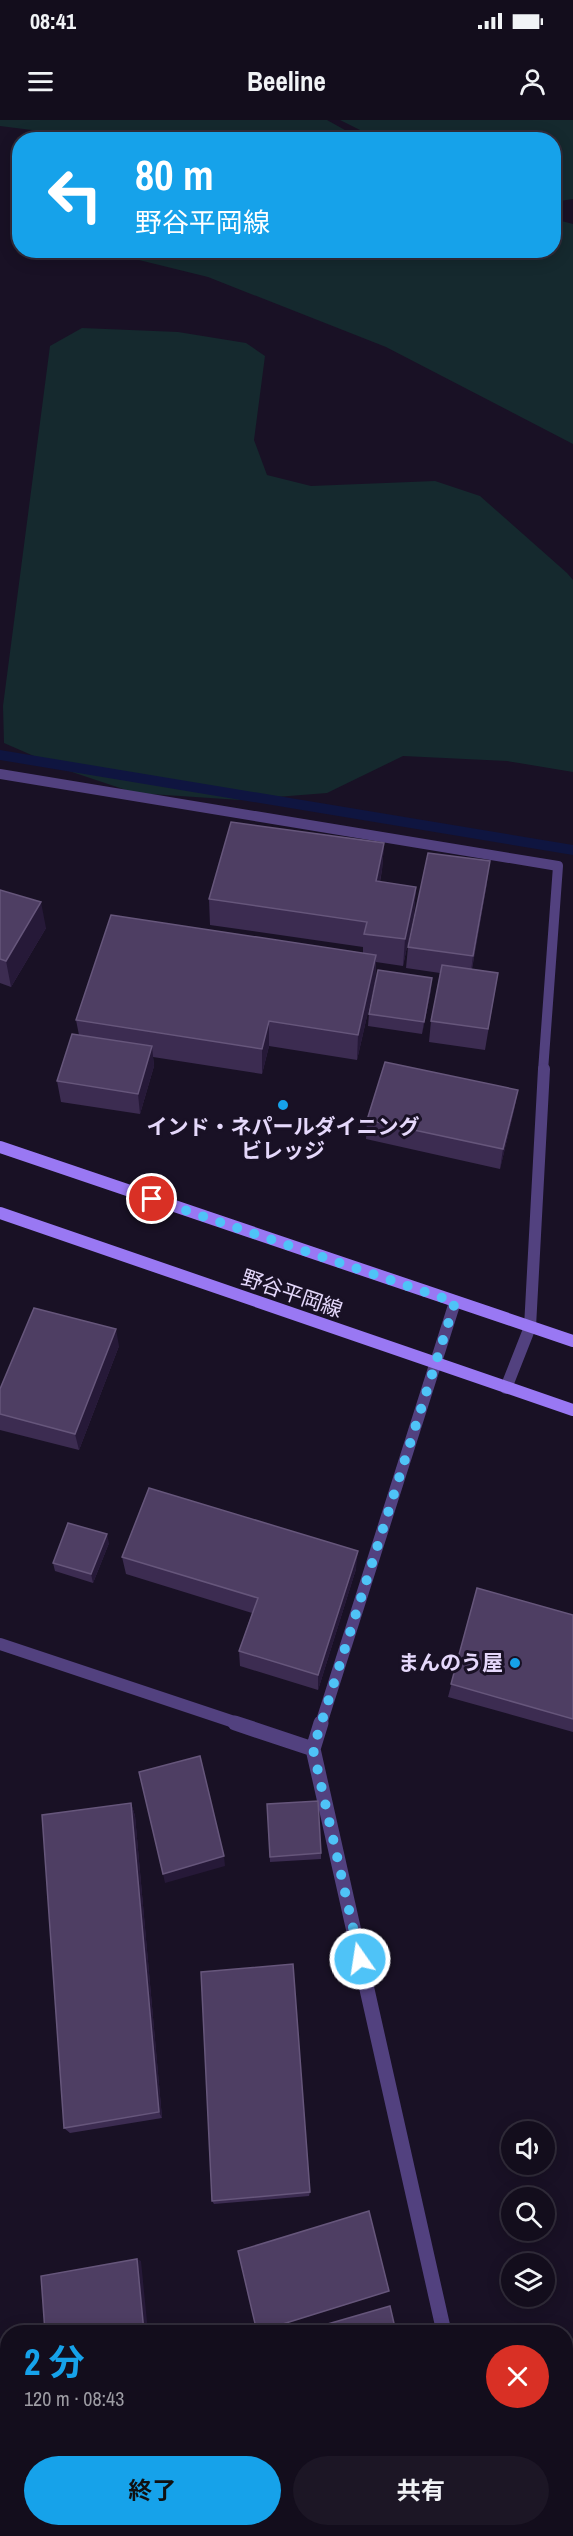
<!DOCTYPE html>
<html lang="ja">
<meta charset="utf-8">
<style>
:root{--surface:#130d1c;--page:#1c1625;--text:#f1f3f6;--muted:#9d9ca3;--line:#322d3b;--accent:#16a2ea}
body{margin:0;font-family:"Archivo Narrow","Noto Sans JP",sans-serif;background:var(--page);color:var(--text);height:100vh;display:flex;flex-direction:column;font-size:22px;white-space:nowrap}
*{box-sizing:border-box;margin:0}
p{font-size:20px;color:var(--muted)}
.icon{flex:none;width:33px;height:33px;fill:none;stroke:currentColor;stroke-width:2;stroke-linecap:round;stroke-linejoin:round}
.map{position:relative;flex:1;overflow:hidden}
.side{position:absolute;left:0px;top:2205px;width:573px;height:212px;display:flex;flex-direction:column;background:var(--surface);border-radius:24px 24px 0 0;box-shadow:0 3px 15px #0003,0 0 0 2px var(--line)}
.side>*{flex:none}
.banner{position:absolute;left:12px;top:12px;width:549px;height:126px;border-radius:24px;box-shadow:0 3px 15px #0003,0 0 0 2px var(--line);background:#16a2ea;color:#fff;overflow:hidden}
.tools{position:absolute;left:501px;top:2001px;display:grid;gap:12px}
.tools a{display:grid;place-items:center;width:54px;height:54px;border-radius:50%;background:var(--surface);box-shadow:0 3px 15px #0003,0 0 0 2px var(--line);font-size:30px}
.pin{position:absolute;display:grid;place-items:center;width:51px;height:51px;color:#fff;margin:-26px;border:3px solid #fff;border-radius:50%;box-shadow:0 2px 6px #0007}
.me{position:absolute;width:66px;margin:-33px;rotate:347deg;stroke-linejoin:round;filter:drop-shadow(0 0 4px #0008)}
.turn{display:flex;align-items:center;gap:21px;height:126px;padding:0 24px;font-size:27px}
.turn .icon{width:78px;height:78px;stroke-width:2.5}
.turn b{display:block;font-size:42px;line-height:51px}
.round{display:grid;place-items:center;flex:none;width:63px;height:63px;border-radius:32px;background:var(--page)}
.headline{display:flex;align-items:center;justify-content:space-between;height:102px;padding:0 24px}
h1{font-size:36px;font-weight:700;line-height:45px;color:var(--accent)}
.action{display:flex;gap:12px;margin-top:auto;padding:12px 24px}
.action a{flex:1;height:69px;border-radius:36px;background:var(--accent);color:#111;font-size:24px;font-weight:700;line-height:69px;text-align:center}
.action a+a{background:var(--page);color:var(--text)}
.status{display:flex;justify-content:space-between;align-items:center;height:42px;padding:0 30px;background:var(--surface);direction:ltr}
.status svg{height:16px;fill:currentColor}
header{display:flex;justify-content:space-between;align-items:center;height:78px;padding:0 24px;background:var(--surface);font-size:27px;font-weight:700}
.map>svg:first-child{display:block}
.green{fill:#15292e}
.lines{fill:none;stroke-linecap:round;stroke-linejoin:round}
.stream{fill:#0f1540;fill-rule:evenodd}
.minor-far2{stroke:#52417f;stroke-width:10}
.minor-far1{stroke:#52417f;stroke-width:12}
.minor{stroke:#52417f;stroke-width:15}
.secondary{stroke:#9978f3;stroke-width:12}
.wall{fill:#3c2c51}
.shaded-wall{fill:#261938}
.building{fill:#4e3e63;stroke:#66567b;stroke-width:1.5}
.route{stroke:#4fc3f7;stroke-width:10;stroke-dasharray:0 18}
.poi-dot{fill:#16a2ea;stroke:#191125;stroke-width:2}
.labels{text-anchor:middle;stroke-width:6;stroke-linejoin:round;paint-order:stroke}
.poi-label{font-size:21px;font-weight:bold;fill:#e5d8fb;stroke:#191125}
.street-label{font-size:21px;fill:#e5d8fb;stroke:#191125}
</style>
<div class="status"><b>08:41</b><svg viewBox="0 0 49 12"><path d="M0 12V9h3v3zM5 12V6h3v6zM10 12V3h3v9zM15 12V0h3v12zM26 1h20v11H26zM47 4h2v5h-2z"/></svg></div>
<header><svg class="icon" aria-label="menu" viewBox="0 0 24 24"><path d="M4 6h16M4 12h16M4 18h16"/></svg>Beeline<svg class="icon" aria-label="person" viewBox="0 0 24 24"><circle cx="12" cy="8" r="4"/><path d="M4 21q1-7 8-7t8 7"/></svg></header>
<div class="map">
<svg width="573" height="2416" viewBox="0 0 573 2416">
<rect width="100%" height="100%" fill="#191125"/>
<path class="green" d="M0 0H327L361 19 111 20 0 6Z
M340 0H573V79L554 82V20L378 19Z
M554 99 573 104V324L386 227 208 157 139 140 134 131 554 130Z
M82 208 178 212 246 223 265 236 254 320 267 355 311 366 435 361 480 376 567 453 573 460V652L507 641 403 636 327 673 240 680 135 673 66 650 4 623 3 586 50 226Z"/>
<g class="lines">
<path class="stream" d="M0 630 573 725V735L0 640Z"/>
<path class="minor-far2" d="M0 654 558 746 543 951"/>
<path class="minor-far1" d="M506 1268 530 1207 544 949
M0 1524 240 1604
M321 1604 455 1182"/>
<path class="minor" d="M235 1603 313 1629
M321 1603 313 1629 444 2212
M566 2292 573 2295"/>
<path class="secondary" d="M0 1027 573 1221
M0 1093 573 1290"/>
</g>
<path class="wall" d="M384 723 382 750 380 762 416 767 414 793 403 846 376 842 375 861 357 940 269 926 262 954 153 937 154 946 140 994 61 982 57 961 79 915 76 900 363 833V827L210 805 209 779Z
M487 763 472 849 498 853 485 930 429 922 431 901 440 853 406 848 408 827Z
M0 770 46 808 11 867 0 863Z
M431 870 422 914 368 906 369 894Z
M518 970 514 990 500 1049 366 1019 367 1000Z
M119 1226 79 1330 0 1310V1269Z
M109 1423 93 1463 55 1451 53 1443Z
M122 1437 356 1449 318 1570 240 1546 239 1531 252 1493 126 1454Z
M477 1468 573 1495V1612L448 1577Z
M131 1683 135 1696 162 1998 70 2013 64 2008Z
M267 1684 321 1733V1739L270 1742Z
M310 2072 309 2076 214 2084 212 2081Z"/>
<path class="shaded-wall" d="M384 723 382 750 374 788 376 761Z
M490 741 487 763 470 858 473 836Z
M416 767 414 793 403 846 405 819Z
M41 782 46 808 11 867 6 841Z
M376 835 375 861 357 940 358 915Z
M432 858 431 870 422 914 424 902Z
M269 901V926L262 954V929Z
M152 926 154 946 140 994 138 974Z
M518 970 514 990 500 1049 503 1029Z
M116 1209 119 1226 79 1330 75 1314Z
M107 1414 109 1423 93 1463 91 1454Z
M358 1431 356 1449 318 1570V1555Z
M131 1683 135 1696 162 1998 159 1992Z
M224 1736 225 1746 165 1763 163 1754Z
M137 2139 141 2141 148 2212H144Z
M179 2409H182L183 2416H180Z"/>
<path class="building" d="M231 702 384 723 376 761 416 767 405 819 364 814 367 802 209 779Z
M428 733 490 741 473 836 408 827Z
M0 770 41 782 6 841 0 839Z
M111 795 376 835 358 915 269 901 262 929 76 900Z
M442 845 498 853 488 909 431 901Z
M378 850 432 858 424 902 369 894Z
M72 914 152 926 138 974 57 961Z
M385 942 518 970 503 1029 367 1000Z
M34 1188 116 1209 75 1314 0 1294V1269Z
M149 1368 358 1431 318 1555 239 1531 258 1478 122 1437Z
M68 1403 107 1414 91 1454 53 1443Z
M477 1468 573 1495V1599L451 1564Z
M200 1636 224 1736 163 1754 139 1652Z
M318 1681 321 1733 270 1737 267 1684Z
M131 1683 159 1992 64 2008 42 1695Z
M293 1844 310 2072 212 2081 201 1852Z
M369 2091 389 2171 257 2212 238 2131Z
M137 2139 144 2212H45L41 2156Z
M390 2186 396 2212H300Z
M59 2409H179L180 2416H59Z
M185 2409H267L268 2416H186Z"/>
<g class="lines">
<path class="route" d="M152 1079 455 1182 313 1629 360 1839"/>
</g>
<g class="poi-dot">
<circle cx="283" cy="985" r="6"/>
<circle cx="515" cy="1543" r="6"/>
</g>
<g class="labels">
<g class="poi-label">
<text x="283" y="1014">インド・ネパールダイニング<tspan x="283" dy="24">ビレッジ</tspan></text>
<text x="503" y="1550" text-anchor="end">まんのう屋</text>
</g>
<g class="street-label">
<text transform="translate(292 1174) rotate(19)" y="7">野谷平岡線</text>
</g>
</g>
</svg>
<div class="tools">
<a><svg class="icon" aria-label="sound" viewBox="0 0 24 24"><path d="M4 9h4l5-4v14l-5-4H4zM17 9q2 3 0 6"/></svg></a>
<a><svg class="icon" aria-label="search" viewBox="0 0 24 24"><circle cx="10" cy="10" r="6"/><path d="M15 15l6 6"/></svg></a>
<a><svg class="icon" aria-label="layers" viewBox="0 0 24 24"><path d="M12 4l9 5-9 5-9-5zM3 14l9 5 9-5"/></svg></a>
</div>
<div class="pin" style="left:152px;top:1079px;background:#d93025"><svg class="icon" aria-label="arrive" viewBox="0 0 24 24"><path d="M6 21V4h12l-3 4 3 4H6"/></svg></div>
<svg class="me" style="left:360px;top:1839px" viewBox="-20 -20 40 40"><circle r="17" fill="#4fc3f7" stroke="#fff" stroke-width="3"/><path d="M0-11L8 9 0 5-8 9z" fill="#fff"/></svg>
<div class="banner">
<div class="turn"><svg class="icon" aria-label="left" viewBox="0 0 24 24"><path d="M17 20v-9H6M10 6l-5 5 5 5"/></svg><div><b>80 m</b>野谷平岡線</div></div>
</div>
<section class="side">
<div class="headline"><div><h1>2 分</h1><p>120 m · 08:43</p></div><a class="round" style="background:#d93025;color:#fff"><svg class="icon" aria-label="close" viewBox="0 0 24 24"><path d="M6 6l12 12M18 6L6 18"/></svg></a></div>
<div class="action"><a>終了</a><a>共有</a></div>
</section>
</div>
